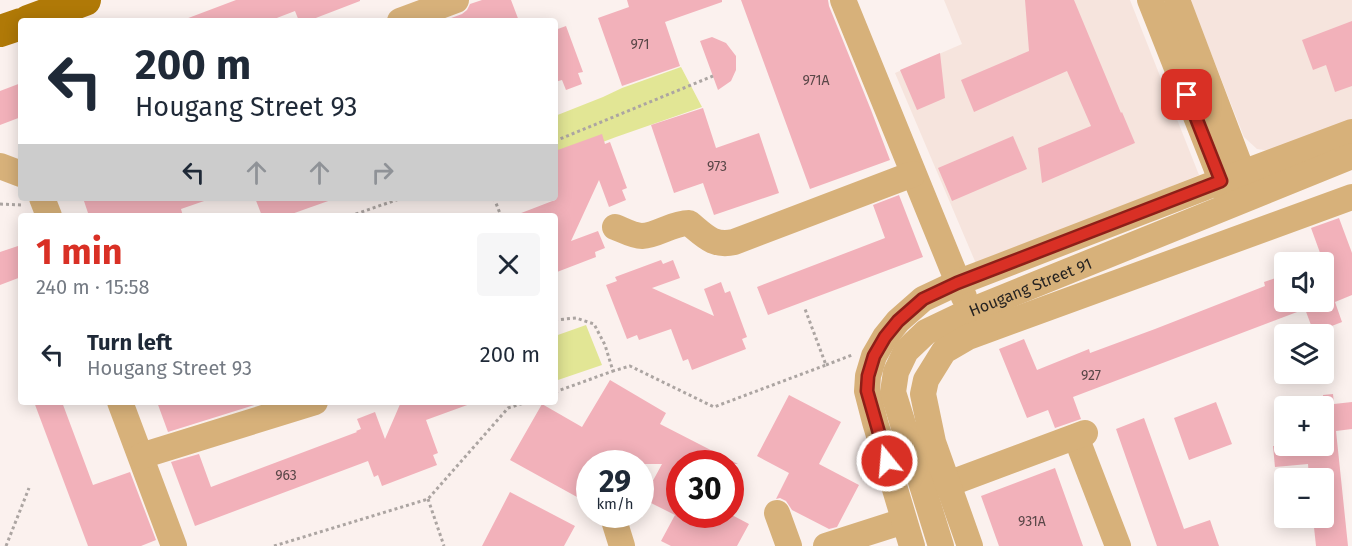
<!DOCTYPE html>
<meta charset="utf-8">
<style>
:root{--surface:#fff;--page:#f6f6f7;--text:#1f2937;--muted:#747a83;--accent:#d93025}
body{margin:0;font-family:"Fira Sans",sans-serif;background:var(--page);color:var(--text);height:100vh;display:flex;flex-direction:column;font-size:22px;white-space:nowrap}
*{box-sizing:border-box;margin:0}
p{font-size:20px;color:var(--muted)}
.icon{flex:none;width:33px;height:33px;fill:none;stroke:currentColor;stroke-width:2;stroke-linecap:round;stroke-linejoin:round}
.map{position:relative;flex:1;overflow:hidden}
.panel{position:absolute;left:18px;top:213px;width:540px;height:192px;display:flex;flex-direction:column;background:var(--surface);border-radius:6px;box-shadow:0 3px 15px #0003}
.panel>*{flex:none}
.hud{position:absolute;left:18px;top:18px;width:540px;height:183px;border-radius:6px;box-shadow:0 3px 15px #0003;background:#fff;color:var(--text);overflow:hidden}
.buttons{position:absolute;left:1274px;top:252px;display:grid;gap:12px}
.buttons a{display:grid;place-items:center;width:60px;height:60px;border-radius:6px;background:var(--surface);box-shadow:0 3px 15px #0003;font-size:30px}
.speed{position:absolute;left:576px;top:450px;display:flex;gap:12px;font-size:30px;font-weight:700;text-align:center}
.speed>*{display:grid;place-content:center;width:78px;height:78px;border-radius:50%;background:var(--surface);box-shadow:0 3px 15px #0003;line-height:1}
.speed small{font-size:15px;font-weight:400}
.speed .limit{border:9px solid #d22;background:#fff;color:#111}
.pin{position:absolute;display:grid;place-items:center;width:51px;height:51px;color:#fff;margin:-26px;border-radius:12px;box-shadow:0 3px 9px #0006}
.me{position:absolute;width:66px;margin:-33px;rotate:343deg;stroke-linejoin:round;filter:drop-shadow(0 0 4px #0008)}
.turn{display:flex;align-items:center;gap:21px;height:126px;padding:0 18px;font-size:27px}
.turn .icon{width:78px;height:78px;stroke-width:2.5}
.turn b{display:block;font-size:42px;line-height:51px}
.lanes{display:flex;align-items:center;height:57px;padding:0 18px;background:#0003;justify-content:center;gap:30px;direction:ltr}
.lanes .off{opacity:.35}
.round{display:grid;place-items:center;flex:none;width:63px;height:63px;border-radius:6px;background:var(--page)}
.head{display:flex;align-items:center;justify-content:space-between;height:102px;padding:0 18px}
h1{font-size:36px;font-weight:700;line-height:45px;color:var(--accent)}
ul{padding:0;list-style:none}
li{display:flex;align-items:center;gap:18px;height:78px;padding:0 18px}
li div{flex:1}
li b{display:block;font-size:22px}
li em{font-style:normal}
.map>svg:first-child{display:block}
.built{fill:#f6e4dd}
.green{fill:#e2e695}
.building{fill:#f2b1ba}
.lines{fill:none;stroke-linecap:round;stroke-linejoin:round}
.path{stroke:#aca5a2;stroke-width:3;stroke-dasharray:3 3;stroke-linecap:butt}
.minor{stroke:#d7b17a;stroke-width:26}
.major{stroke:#b07907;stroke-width:32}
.route-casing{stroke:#8d1f18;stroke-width:15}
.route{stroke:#d93025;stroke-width:10}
.labels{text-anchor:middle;stroke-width:5;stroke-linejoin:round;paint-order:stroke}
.number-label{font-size:14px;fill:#5a4748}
.street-label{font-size:16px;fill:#272422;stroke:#fff}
</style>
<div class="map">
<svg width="1352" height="546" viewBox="0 0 1352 546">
<rect width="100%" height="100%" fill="#fbf1ee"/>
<path class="built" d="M944 0H1130L1199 175 977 266 895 73 962 44Z
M1190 0H1352V123L1276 152 1257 149 1244 137Z"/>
<path class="green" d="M681 67 702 107 616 137 555 160V116L603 97 622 88Z
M586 325 602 365 555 381V336Z"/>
<path class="building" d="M236 0H360V1L308 21H299L295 11 269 21H184L183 20Z
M482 0H511L519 21H443L462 14 467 10 470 4Z
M627 0H722V2L665 22 680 66 622 86 598 18 629 7Z
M741 0H828L829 6 871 110 890 160 810 189Z
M1025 0H1074L1121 113 1122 112 1135 143 1042 183 1038 148 1091 126 1067 71 974 112 961 80 1029 51Z
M1352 21V86L1335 92 1326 65 1313 70 1302 40Z
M566 26 583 72 578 73 582 84 566 90 562 80 555 82V30Z
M712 37 726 43 736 56V70L731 81 718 90 700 41Z
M940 53 945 98 917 110 900 70Z
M21 83V117L0 125V91Z
M703 108 716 148 759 133 779 193 714 215 703 183 674 193 651 125Z
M602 134 605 144 610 142 627 188 622 190 626 200 609 207 599 180 571 241 598 231 605 248 595 252 596 257 557 272 555 276V216L516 215 555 200V151Z
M1013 136 1027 169 952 201 938 168Z
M899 195 923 257 768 315 757 287 885 238 873 205Z
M83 198H206L207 200 181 209 183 216H89Z
M255 198H331V200L286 216H262Z
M1339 218 1352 253V295L1335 302 1342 322 1314 333 1305 309 1073 397 1081 419 1055 428 1048 410 1027 418 999 349 1024 339 1037 370 1089 349 1090 353 1155 329 1265 286 1264 282 1284 275V302H1323V273L1327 272 1311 228Z
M21 245V277L0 285V252Z
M661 260 663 264 673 260 680 278 652 288 714 316 704 289 721 282 725 293 730 291 747 337 742 339 746 349 692 370 688 359 683 361 671 329 639 340 637 335 627 339 606 285 617 281 615 277Z
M610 380 666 413 660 424 738 464H680V514H730L749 524 737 546H671L661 541 675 515 643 499 662 464H607L599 459 596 464H590V475L577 497 510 460 542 404 582 427Z
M1333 394 1334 404 1352 402V429L1336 431 1348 546H1316L1313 518H1323V478H1309L1308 464 1275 467 1273 446H1323V395Z
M789 395 841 422 819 464 859 485 837 527 829 529 792 510 786 501 780 498 776 499 789 473 757 456Z
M34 402H62L93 485 130 472 156 540 141 546H88Z
M157 402H264L168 432Z
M401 402H469L470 404 426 420 438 453 433 455 437 465 382 486 378 475 374 477 368 461 195 526 171 462 199 454 211 487 357 432 356 431 361 429 357 419 375 412 385 439Z
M1216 402 1232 444 1189 460 1174 418Z
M1144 418 1184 529 1210 520 1219 546H1157L1116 429Z
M1055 468 1083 546H999L981 496Z
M510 492 575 526 564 546H482Z"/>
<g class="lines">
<path class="path" d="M555 141 713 76
M494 198 501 216
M0 204 22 205
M350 216 402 198
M555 320 576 318 594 324 605 345 613 371 630 366 714 407 826 365 805 309
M826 365 852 355
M555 392 613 371
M428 499 444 546
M6 546 29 488
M274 546 428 499 508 408 527 402"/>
<g class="minor">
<path d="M843 0 964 297"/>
<path d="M1150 0 1227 195"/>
<path d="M1177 0 1248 187"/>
<path d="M400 21 456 0"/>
<path d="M0 166 21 174"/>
<path d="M42 198 49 216"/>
<path d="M615 227C623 230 633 236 642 236 658 235 672 223 689 223 704 235 713 247 734 242L913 174"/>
<path d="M120 402 174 546"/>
<path d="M1076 437 1118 546"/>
<path d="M141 456 315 402"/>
<path d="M948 484 1085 433"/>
<path d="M777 513 789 546"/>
<path d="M612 514 622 546"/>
<path d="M826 546 904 521"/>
<path d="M912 546 875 422 867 391 868 376 874 356 885 337 898 321 923 299 957 283 1216 183 1352 132"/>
<path id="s1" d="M941 546 893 392 896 372 906 351 926 332 970 311 1352 156"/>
<path d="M970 546 933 442 923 394 926 380 944 351 968 337 1352 197"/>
</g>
<path class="major" d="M28 21 85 0
M0 31 21 24"/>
</g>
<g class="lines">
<g class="route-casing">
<path id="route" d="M887 461 867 391 868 376 874 356 885 337 898 321 923 299 957 283 1221 181 1187 95"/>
</g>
<use href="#route" class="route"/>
</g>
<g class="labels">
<g class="number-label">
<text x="640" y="49">971</text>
<text x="816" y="85">971A</text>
<text x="717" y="171">973</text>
<text x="1091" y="380">927</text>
<text x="286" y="480">963</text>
<text x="1032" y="526">931A</text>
</g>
<g class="street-label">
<text dy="6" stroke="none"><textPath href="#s1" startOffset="346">Hougang Street 91</textPath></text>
</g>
</g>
</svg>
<div class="buttons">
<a><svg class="icon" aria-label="sound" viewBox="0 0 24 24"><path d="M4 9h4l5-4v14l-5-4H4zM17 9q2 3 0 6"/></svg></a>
<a><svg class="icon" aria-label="layers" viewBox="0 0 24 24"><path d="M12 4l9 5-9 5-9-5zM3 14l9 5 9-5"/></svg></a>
<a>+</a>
<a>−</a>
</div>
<div class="speed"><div>29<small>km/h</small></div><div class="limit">30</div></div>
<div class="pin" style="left:1187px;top:95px;background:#d93025"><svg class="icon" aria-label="arrive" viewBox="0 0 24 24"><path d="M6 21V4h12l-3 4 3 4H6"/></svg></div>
<svg class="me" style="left:887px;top:461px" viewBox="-20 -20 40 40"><circle r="17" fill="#d93025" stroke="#fff" stroke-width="3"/><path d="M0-11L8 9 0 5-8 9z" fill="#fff"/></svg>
<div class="hud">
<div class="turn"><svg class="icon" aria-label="left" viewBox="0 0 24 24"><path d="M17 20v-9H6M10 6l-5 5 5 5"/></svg><div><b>200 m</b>Hougang Street 93</div></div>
<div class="lanes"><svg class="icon" aria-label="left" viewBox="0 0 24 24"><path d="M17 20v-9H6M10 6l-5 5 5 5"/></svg><svg class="icon off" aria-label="ahead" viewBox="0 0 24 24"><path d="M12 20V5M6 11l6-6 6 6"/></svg><svg class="icon off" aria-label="ahead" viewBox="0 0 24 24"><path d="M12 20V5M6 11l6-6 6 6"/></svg><svg class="icon off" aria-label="right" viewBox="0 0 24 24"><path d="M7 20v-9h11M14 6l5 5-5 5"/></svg></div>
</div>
<section class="panel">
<div class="head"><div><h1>1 min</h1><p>240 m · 15:58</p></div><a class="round"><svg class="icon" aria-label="close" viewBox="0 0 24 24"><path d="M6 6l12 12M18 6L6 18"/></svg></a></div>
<ul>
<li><svg class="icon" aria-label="left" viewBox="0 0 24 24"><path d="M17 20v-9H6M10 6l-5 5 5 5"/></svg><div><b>Turn left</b><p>Hougang Street 93</p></div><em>200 m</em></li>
</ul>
</section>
</div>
